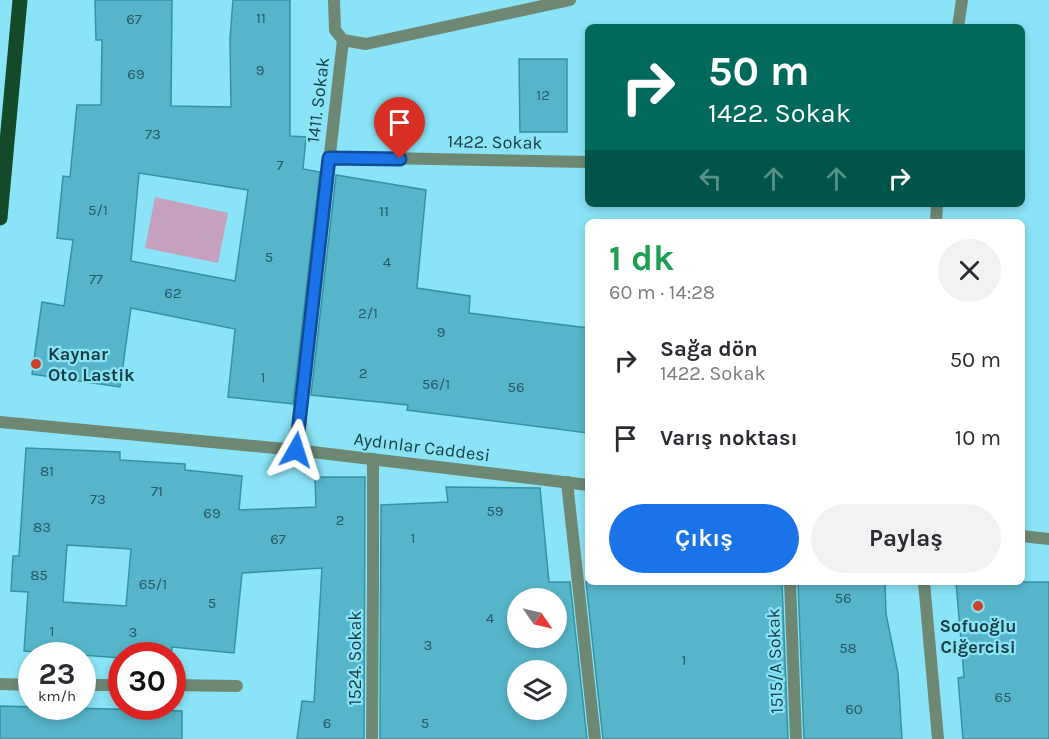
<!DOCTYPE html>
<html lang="tr">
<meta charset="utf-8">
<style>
:root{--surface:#fff;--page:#f2f2f3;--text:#2b2b33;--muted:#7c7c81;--accent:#1a73e8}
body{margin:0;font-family:Karla,sans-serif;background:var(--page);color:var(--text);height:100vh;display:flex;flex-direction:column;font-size:22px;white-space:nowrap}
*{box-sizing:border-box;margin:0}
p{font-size:20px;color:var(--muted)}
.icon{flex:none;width:33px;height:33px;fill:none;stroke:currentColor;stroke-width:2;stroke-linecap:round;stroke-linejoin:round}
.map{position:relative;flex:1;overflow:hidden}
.drawer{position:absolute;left:585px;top:219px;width:440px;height:366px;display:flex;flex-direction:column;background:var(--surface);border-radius:9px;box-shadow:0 3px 9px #0003}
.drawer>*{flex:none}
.banner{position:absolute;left:585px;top:24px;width:440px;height:183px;border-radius:9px;box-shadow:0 3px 9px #0003;background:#00695c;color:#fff;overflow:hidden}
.needle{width:39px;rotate:124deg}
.tools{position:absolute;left:507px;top:588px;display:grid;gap:12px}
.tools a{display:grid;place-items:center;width:60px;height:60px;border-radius:50%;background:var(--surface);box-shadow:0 3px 9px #0003;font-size:30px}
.speed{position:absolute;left:18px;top:642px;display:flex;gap:12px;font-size:30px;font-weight:700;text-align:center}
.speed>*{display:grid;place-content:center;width:78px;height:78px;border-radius:50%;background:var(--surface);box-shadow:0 3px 9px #0003;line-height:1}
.speed small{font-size:15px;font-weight:400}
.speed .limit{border:9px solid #d22;background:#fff;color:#111}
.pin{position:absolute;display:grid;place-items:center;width:51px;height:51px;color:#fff;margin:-62px -26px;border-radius:50% 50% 50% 0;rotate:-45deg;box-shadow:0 0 6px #0007}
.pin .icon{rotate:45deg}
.me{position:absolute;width:66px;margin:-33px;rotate:6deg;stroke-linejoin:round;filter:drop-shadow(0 0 4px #0008)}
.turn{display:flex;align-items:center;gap:21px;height:126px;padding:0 24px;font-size:27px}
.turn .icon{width:78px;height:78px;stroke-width:2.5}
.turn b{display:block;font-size:42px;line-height:51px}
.lanes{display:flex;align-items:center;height:57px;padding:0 24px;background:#0003;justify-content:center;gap:30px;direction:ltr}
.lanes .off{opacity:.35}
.round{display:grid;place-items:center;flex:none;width:63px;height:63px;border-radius:32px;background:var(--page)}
.summary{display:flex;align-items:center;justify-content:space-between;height:102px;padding:0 24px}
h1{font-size:36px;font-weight:700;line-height:45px;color:#1e9e55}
.cta{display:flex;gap:12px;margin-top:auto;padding:12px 24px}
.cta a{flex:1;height:69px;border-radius:36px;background:var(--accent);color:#fff;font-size:24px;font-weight:700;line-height:69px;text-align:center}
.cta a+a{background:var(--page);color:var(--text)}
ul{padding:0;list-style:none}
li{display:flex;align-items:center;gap:18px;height:78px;padding:0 24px}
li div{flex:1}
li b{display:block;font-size:22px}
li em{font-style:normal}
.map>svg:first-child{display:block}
.green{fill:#c6a1bf}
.building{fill:#56b5c9;stroke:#3491a3;stroke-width:1.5;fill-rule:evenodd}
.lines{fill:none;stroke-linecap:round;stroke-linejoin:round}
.pedestrian{stroke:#6e8874;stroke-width:12}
.minor{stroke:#6e8874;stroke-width:12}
.tertiary{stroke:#6e8874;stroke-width:12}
.primary{stroke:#144a29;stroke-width:15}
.route-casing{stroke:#114b97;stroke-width:15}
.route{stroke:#1a73e8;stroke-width:10}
.poi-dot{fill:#cd4227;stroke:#8ae3f6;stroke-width:2}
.labels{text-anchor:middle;stroke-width:4.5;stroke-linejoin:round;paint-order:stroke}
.number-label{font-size:15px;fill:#265a65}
.street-label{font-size:18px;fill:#163c44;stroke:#8ae3f6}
.poi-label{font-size:18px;font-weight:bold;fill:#163c44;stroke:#8ae3f6;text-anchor:start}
</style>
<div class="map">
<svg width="1049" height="739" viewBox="0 0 1049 739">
<rect width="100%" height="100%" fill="#8ae3f6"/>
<path class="green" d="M155 197 228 213 218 263 145 248Z"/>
<path class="building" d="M95 0H172L171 106 231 107 230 39 233 0H290V136L306 137 303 169 320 172 293 404 228 397 235 329 131 308 120 387 32 374 42 302 64 306 73 240 57 238 63 176 70 177 77 105H101L102 40H96ZM139 173 248 190 235 281 131 261Z
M519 59H567V132H520Z
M336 175 426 190 417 288 470 296 469 313 588 328V433L407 410 408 405 311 395Z
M26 448 120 452V460L185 464V470L242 476 239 510 316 507 315 477H365L364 739H297L302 701 314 702 322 568 242 573 234 653 172 647 171 656H122V658L24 651 28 592 11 591 13 556H19ZM67 545 131 549 126 606 63 602Z
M446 487 540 488 549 582H570L587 739H380L381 505 448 502ZM518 598H556V638H518ZM518 670H556V710H518Z
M586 582H782L788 739H603Z
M798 582H885L886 614 898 673 902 739H804Z
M956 582H1049V739H963L958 678 964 677Z
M0 706 182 711V739H0Z"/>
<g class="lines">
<path class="pedestrian" d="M373 459V577"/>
<path class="minor" d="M334 0 335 30 343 40 366 44 570 0
M329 157 588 162
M296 450 343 40
M567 482 595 739
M790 582 796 739
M0 684 32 685
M82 685H122
M172 685 237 686
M372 739 373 577"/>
<path class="tertiary" d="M958 27 962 0
M936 222 937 204
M0 422 296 450 588 485
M1022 536 1049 539
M924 582 938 739"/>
<path class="primary" d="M0 218 20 0"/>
</g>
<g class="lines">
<g class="route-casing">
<path id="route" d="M296 450 329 158 400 159"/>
</g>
<use href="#route" class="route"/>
</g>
<g class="poi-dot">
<circle cx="36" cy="364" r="6"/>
<circle cx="978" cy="606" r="6"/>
</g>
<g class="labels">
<g class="number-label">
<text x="261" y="23">11</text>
<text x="134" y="24">67</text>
<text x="260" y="75">9</text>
<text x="136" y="79">69</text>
<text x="543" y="100">12</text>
<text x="153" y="139">73</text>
<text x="280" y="170">7</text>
<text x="98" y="215">5/1</text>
<text x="384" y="216">11</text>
<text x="269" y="262">5</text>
<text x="387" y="267">4</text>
<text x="96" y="284">77</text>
<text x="173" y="298">62</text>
<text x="368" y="318">2/1</text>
<text x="441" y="337">9</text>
<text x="363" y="378">2</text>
<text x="263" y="382">1</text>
<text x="436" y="389">56/1</text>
<text x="516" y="392">56</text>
<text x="47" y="476">81</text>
<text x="157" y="496">71</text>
<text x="98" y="504">73</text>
<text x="495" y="516">59</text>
<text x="212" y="518">69</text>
<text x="340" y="525">2</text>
<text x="42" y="532">83</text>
<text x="413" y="543">1</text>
<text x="278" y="544">67</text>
<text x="39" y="580">85</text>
<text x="153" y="589">65/1</text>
<text x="843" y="603">56</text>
<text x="212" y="608">5</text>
<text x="490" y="623">4</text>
<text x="52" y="636">1</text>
<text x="133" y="637">3</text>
<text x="428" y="650">3</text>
<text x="848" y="653">58</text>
<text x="684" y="665">1</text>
<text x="1003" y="702">65</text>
<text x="854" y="714">60</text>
<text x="327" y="728">6</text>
<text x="425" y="728">5</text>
</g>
<g class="street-label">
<text transform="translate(318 100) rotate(-83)" y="6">1411. Sokak</text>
<text transform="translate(495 142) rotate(1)" y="6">1422. Sokak</text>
<text transform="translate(422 447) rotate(7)" y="6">Aydınlar Caddesi</text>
<text transform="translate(355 658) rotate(-90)" y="6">1524. Sokak</text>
<text transform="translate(775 661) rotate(-92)" y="6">1515/A Sokak</text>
</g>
<g class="poi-label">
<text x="48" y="360">Kaynar<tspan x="48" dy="21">Oto Lastik</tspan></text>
<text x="978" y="632" text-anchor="middle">Sofuoğlu<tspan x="978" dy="21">Ciğercisi</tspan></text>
</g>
</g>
</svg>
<div class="tools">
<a><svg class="needle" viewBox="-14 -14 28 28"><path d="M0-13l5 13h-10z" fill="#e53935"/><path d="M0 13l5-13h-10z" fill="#7c7c81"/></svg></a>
<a><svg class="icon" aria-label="layers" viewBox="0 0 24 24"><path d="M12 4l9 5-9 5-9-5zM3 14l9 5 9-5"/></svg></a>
</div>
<div class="speed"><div>23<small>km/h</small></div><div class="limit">30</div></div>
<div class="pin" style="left:400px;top:159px;background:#d93025"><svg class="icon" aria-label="arrive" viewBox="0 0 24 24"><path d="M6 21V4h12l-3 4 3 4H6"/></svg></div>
<svg class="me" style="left:296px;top:450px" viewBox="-20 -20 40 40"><path d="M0-17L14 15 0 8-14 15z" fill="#1a73e8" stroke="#fff" stroke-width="4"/></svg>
<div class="banner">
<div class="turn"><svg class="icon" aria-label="right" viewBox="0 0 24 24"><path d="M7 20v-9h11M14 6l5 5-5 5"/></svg><div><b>50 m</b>1422. Sokak</div></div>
<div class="lanes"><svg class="icon off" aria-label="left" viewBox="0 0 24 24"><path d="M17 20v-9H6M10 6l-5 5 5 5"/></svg><svg class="icon off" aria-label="ahead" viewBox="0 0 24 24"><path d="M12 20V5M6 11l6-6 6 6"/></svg><svg class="icon off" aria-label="ahead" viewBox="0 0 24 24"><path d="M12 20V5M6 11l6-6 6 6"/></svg><svg class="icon" aria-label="right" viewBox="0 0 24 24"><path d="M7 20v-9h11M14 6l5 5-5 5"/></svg></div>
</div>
<section class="drawer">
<div class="summary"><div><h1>1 dk</h1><p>60 m · 14:28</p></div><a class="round"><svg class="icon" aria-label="close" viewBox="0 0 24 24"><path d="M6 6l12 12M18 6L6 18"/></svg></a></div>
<ul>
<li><svg class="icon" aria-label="right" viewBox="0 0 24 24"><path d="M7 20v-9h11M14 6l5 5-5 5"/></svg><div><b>Sağa dön</b><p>1422. Sokak</p></div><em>50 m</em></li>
<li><svg class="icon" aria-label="arrive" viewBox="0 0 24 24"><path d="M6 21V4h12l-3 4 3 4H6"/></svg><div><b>Varış noktası</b></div><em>10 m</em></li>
</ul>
<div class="cta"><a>Çıkış</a><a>Paylaş</a></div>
</section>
</div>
